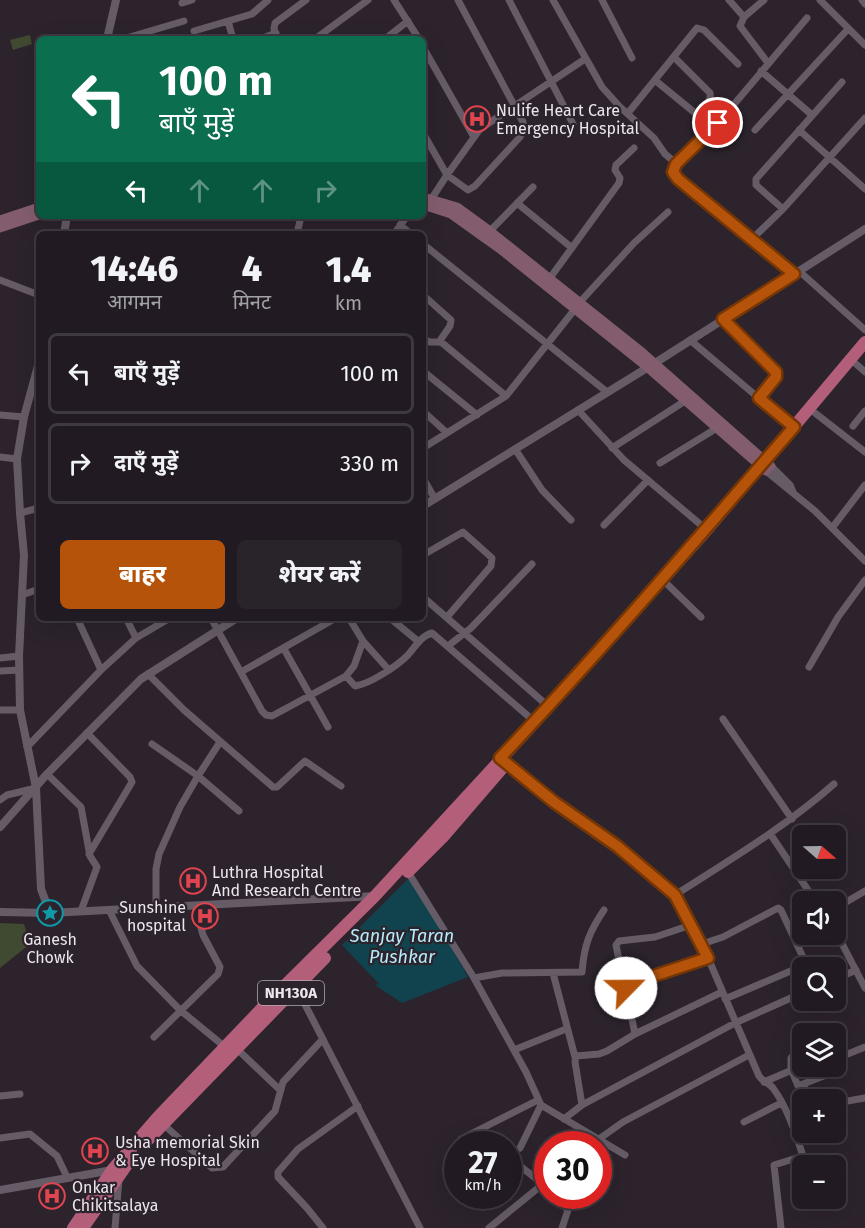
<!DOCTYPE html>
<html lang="hi">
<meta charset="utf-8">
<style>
:root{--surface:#211a22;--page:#29232a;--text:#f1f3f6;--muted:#a2a1a5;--line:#3e3840;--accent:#b45309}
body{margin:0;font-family:"Fira Sans","Noto Sans Devanagari",sans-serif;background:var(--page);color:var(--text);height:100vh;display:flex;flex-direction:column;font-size:22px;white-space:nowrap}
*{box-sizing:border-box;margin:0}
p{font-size:20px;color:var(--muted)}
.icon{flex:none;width:33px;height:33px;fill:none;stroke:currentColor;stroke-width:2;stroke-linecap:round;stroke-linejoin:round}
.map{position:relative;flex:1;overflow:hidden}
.drawer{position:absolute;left:36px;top:231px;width:390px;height:390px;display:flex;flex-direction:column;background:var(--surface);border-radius:9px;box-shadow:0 6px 24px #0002,0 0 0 2px var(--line)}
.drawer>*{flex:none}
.hud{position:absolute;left:36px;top:36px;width:390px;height:183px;border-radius:9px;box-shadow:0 6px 24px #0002,0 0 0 2px var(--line);background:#0b6e4f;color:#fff;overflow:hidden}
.needle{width:39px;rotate:110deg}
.controls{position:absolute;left:792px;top:825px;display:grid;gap:12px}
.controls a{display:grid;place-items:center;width:54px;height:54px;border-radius:9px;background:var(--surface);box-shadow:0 6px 24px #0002,0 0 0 2px var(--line);font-size:30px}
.speed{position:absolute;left:444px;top:1131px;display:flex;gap:12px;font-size:30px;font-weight:700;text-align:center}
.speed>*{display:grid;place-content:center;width:78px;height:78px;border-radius:50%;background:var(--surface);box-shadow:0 6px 24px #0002,0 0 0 2px var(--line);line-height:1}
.speed small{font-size:15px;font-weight:400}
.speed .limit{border:9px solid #d22;background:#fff;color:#111}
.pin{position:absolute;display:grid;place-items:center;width:51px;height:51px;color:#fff;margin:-26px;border:3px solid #fff;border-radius:50%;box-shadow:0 2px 6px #0007}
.me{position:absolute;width:66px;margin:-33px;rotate:67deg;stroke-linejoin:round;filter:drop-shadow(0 0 4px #0008)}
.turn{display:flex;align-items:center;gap:21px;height:126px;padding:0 24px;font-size:27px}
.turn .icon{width:78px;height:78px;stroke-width:2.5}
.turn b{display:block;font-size:42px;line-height:51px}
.lanes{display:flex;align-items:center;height:57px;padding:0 24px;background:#0003;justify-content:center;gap:30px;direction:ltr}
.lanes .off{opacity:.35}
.eta{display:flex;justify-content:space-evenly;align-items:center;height:102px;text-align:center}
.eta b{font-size:36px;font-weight:800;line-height:42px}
.cta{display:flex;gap:12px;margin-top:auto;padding:12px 24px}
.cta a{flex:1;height:69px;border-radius:9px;background:var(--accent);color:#fff;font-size:24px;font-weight:800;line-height:69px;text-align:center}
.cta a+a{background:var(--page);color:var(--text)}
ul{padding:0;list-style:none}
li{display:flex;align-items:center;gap:18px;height:81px;margin:0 12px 9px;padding:0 12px;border:3px solid var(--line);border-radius:9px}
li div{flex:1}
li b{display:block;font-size:22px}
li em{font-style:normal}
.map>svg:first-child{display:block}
.green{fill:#404a30}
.water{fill:#10434d}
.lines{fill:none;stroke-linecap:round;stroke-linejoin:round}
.minor{stroke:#665c67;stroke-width:7}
.tertiary{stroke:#665c67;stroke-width:8}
.secondary{stroke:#835d6e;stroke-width:9}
.trunk{stroke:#b45f7a;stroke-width:12}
.route-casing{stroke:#753606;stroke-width:15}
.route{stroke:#b45309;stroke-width:10}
.labels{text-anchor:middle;stroke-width:4.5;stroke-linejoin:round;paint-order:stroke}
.shield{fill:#2c232d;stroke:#b3acb3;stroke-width:1.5}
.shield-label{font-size:15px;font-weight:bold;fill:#ede6ed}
.poi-label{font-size:16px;fill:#ede6ed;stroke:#2c232d;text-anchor:start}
.water-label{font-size:18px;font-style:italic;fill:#b6ecfa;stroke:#2c232d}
</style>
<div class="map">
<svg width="865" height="1228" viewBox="0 0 865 1228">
<rect width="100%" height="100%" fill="#2c232d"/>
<path class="green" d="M30 35 32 44 13 50 10 40Z
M0 923 24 924 30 944 0 968Z"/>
<path class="water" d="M411 876 468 977 402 1003 375 985 379 984 342 945Z"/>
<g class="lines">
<path class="minor" d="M394 0 419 39
M509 0 573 124
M553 0 602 87 620 107 654 138 665 154 677 164
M602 0 632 58
M729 0 744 17
M764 0 744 17 740 26 768 63
M820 0 865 45
M862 0 865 4
M182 3 192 0
M228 21 233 39
M194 31 252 14 268 0
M123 39 184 21
M260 39 276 33
M278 39 274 29 275 23 306 0
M315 39 368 0
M385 39 408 21
M423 47 474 137
M761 71 812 115
M656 81 695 113C702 111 712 100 710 93L674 57
M628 113 697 28 704 30 738 64
M755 130 848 29
M799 130 865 189
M423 133 447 175 468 190 475 186 520 137 524 129 523 122 458 0
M430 201 447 175 480 129 585 59
M517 203 572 248
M783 209 756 185V179L842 82
M400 225 411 234
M490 231 533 187
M297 234 301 216
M394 234 407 216
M752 239 783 209 865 118
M423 244 607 392
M799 271 865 330
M794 274 678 179 673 171 677 164 714 128 807 18
M550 278 619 183 620 178 615 170 616 165 634 148
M0 280 39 295
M423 295 451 320 450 326 439 342
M580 302 634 243 668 212
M724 319 777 373 776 377 759 398
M423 339 430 342H441L506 396
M690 340 793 427
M856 364 865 372
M423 371 477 415
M578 410 624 460 707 530
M423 411 447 433
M815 413 865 452
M0 415 24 417
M853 426 865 411
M423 448 506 396 575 309
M612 448 685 401
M515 449 542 490 571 520
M0 457 17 459
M660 463 717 428
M771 466 790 485 793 492
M766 471 815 511 865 561
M423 478 435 499
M20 513 39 508
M604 525 648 480
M832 528 865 485
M423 555 463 532 492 558 491 566 447 617
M667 584 701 617
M22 595 39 589
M423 597 549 707
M77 618 101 670
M126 618 136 638
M211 618 262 711 266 715 272 716 346 676 354 666 363 641
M349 618 363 641 388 669
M390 618 419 642
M448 646 471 628 532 564
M284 649 328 727
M0 658 19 656
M809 667 838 617 865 580
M0 671 19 670
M241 672 336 618
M148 674 184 710 273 787H277L305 761 341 786
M346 676 355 686C370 684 397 666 408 655 415 647 421 636 432 633L535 722
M0 710H20
M723 719 792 819
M87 733 130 777 132 782 89 854
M152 744 198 776 239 811
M27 747 101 670 136 638 170 618
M505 762 554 802 617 846 675 895 702 944 759 1076C763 1082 769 1083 773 1088 787 1107 795 1132 802 1153L800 1157 774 1165 781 1228
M47 774 81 807 90 856 97 867 81 911
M0 800 7 795 36 788
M771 835 816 902
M408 872 474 978 526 1072 541 1105 625 1155
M675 895C730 860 785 827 834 784
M156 908V869L159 854 180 807 198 776 220 742
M836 908 865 891
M109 910 137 966 180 1010 225 1047
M836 932 865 988
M702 944 723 937 778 908 781 910 808 968
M619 960 616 945 619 941 655 937 691 925
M553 973 575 1057
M474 978 502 973 582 972C584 946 589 932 604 910
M836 979 856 970
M296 987 420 1228
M725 999 807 964
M635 1034 626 990 628 985 708 958
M154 1037 218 974 220 967 203 935 195 906
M236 1048 280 1090
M514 1050 566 1029
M802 1051 794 1054 791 1058V1069L798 1086 839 1070
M838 1058 865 1047
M764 1082 792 1070
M804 1084 807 1100
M0 1096 20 1094
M836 1103 865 1098
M582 1105 575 1062 576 1056 599 1054 607 1051 635 1034 722 992
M564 1119 582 1105 735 1023 802 993
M744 1122 781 1103
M163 1124 212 1168 223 1167 275 1111 283 1082 323 1039
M0 1138 30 1134 57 1156 67 1177
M461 1139 538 1100
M599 1139 623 1122 749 1055
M520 1148 541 1105
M520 1166 548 1188
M555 1196 568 1210 562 1228
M115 1228 119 1179
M323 1228 307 1208 278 1177V1172L298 1149 358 1106
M489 1228 543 1184"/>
<path class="tertiary" d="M107 39 116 0
M64 234 67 216
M39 362 24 417 17 459 20 513 24 555 19 656 20 710 36 788 41 889 50 913
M423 506 655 363 865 229
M0 827 47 774 141 679 237 618
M0 912 50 913 375 896
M0 1190 112 1170"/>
<path class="secondary" d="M423 197 457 207 490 231 642 352 771 466
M423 205 451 214 500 249 647 367 766 471
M0 220 39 207
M0 228 39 215"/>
<path class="trunk" d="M408 872 443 837 505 765
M145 1143 325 958
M73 1228 112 1170 157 1118 263 1007 375 896 549 707 707 530 865 342
M83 1228 133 1156"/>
</g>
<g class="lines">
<g class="route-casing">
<path id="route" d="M626 988 629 984 708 958 675 895 617 846 554 802 500 758C601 651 697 539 794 427L759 398 776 377V372L723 319 794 274 678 179 673 172 676 164 718 123"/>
</g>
<use href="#route" class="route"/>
</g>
<defs>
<g id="hospital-ring" transform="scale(1.35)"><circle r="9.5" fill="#2c232d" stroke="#e0444e" stroke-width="1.5"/><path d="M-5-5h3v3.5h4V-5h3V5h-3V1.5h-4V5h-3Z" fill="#e0444e"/></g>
<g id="sight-ring" transform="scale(1.35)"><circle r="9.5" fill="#2c232d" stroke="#0f9aa8" stroke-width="1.5"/><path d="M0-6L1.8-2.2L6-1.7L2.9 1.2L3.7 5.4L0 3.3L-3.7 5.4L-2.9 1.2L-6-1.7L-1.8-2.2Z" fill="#0f9aa8"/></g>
</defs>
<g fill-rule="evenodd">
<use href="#hospital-ring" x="477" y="119"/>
<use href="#hospital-ring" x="193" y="881"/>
<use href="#sight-ring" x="50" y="913"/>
<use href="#hospital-ring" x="205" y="916"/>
<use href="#hospital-ring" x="95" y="1151"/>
<use href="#hospital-ring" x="52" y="1196"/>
</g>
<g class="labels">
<rect class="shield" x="258" y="981" width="66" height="24" rx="4.5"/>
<g class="shield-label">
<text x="291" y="998">NH130A</text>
</g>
<g class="poi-label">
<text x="496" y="116">Nulife Heart Care<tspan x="496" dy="18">Emergency Hospital</tspan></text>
<text x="212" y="878">Luthra Hospital<tspan x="212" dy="18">And Research Centre</tspan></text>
<text x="186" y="913" text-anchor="end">Sunshine<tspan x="186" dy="18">hospital</tspan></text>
<text x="50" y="945" text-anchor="middle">Ganesh<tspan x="50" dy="18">Chowk</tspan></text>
<text x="115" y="1148">Usha memorial Skin<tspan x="115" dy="18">&amp; Eye Hospital</tspan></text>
<text x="72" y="1193">Onkar<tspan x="72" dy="18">Chikitsalaya</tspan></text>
</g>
<g class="water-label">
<text x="402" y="942">Sanjay Taran<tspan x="402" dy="21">Pushkar</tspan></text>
</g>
</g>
</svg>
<div class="controls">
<a><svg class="needle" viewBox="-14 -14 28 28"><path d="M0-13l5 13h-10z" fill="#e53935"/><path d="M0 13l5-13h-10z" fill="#a2a1a5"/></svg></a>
<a><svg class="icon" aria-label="sound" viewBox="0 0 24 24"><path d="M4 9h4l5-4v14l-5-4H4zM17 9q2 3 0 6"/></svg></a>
<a><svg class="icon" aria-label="search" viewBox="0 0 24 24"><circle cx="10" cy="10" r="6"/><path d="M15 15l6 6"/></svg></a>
<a><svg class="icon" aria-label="layers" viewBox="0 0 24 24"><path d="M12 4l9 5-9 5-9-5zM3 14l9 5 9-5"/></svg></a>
<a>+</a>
<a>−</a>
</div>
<div class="speed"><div>27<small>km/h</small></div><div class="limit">30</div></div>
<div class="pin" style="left:718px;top:123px;background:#d93025"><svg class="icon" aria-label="arrive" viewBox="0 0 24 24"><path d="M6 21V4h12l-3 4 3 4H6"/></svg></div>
<svg class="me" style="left:626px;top:988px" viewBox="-20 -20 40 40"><circle r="19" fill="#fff"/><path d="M0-13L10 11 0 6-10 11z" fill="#b45309"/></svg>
<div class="hud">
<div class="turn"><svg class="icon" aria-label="left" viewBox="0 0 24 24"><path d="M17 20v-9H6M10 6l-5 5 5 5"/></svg><div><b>100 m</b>बाएँ मुड़ें</div></div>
<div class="lanes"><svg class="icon" aria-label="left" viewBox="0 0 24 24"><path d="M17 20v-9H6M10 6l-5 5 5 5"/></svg><svg class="icon off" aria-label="ahead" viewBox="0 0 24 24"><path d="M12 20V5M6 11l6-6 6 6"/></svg><svg class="icon off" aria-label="ahead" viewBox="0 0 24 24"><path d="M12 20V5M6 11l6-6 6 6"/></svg><svg class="icon off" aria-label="right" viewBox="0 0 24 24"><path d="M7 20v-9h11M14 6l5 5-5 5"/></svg></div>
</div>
<section class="drawer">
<div class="eta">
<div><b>14:46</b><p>आगमन</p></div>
<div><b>4</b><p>मिनट</p></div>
<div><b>1.4</b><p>km</p></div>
</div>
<ul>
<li><svg class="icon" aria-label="left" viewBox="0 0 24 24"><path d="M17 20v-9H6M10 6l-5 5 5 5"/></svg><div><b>बाएँ मुड़ें</b></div><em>100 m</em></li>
<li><svg class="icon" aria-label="right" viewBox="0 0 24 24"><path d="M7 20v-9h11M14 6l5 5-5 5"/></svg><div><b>दाएँ मुड़ें</b></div><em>330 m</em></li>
</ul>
<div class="cta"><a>बाहर</a><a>शेयर करें</a></div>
</section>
</div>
